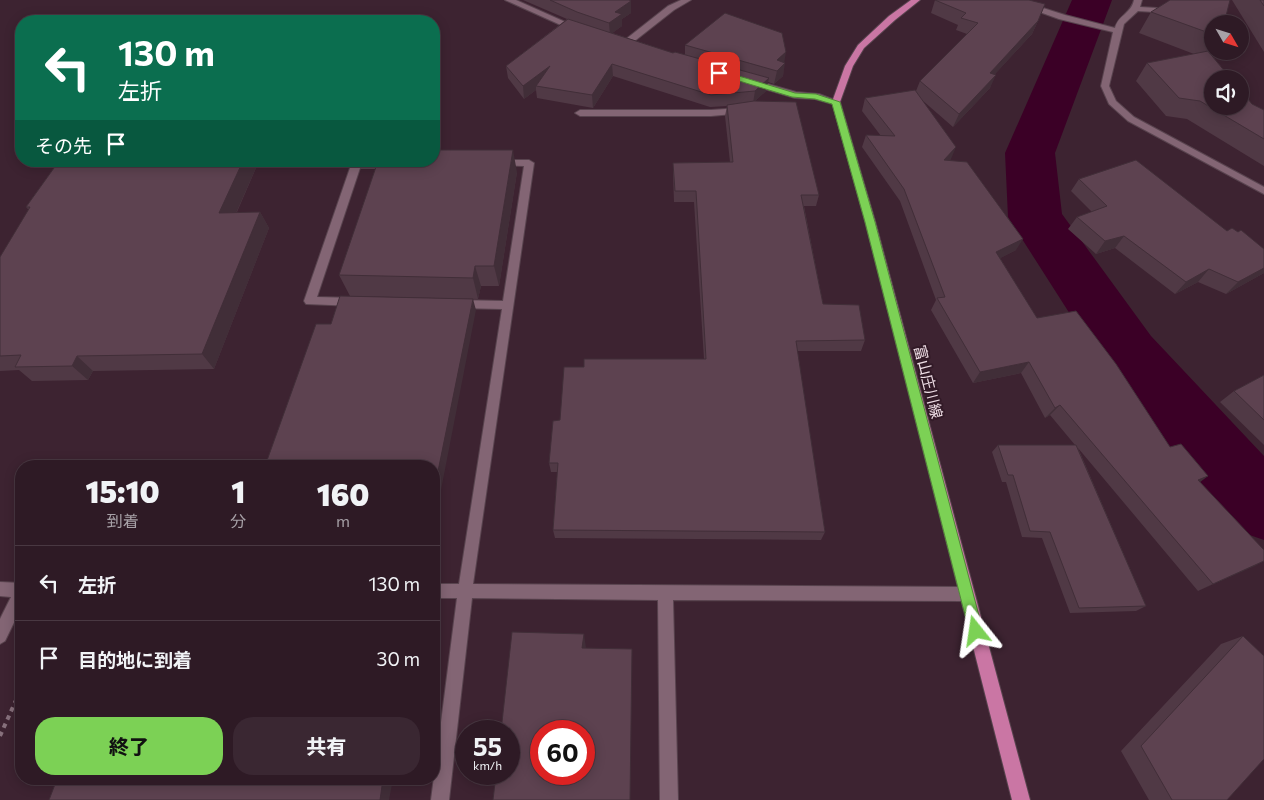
<!DOCTYPE html>
<html lang="ja">
<meta charset="utf-8">
<style>
:root{--surface:#2e1a25;--page:#3a2732;--text:#f1f3f6;--muted:#a7a1a7;--line:#493842;--accent:#7cd155}
body{margin:0;font-family:Commissioner,"Noto Sans JP",sans-serif;background:var(--page);color:var(--text);height:100vh;display:flex;flex-direction:column;font-size:19px;white-space:nowrap}
*{box-sizing:border-box;margin:0}
p{font-size:16px;color:var(--muted)}
.icon{flex:none;width:28px;height:28px;fill:none;stroke:currentColor;stroke-width:2;stroke-linecap:round;stroke-linejoin:round}
.map{position:relative;flex:1;overflow:hidden}
.panel{position:absolute;left:15px;top:460px;width:425px;height:325px;display:flex;flex-direction:column;background:var(--surface);border-radius:20px;box-shadow:0 2px 12px #0003,0 0 0 1px var(--line)}
.panel>*{flex:none}
.top-card{position:absolute;left:15px;top:15px;width:425px;height:152px;border-radius:20px;box-shadow:0 2px 12px #0003,0 0 0 1px var(--line);background:#0b6e4f;color:#fff;overflow:hidden}
.needle{width:32px;rotate:129deg}
.controls{position:absolute;left:1204px;top:15px;display:grid;gap:10px}
.controls a{display:grid;place-items:center;width:45px;height:45px;border-radius:50%;background:var(--surface);box-shadow:0 2px 12px #0003,0 0 0 1px var(--line);font-size:25px}
.speed{position:absolute;left:455px;top:720px;display:flex;gap:10px;font-size:25px;font-weight:700;text-align:center}
.speed>*{display:grid;place-content:center;width:65px;height:65px;border-radius:50%;background:var(--surface);box-shadow:0 2px 12px #0003,0 0 0 1px var(--line);line-height:1}
.speed small{font-size:12px;font-weight:400}
.speed .limit{border:8px solid #d22;background:#fff;color:#111}
.pin{position:absolute;display:grid;place-items:center;width:42px;height:42px;color:#fff;margin:-21px;border-radius:10px;box-shadow:0 2px 8px #0006}
.me{position:absolute;width:55px;margin:-28px;rotate:345deg;stroke-linejoin:round;filter:drop-shadow(0 0 4px #0008)}
.turn{display:flex;align-items:center;gap:18px;height:105px;padding:0 20px;font-size:22px}
.turn .icon{width:65px;height:65px;stroke-width:2.5}
.turn b{display:block;font-size:35px;line-height:42px}
.then{display:flex;align-items:center;height:48px;padding:0 20px;background:#0003;gap:10px;font-size:19px}
.eta{display:flex;justify-content:space-evenly;align-items:center;height:85px;text-align:center}
.eta b{font-size:30px;font-weight:800;line-height:35px}
.cta{display:flex;gap:10px;margin-top:auto;padding:10px 20px}
.cta a{flex:1;height:58px;border-radius:20px;background:var(--accent);color:#111;font-size:20px;font-weight:800;line-height:58px;text-align:center}
.cta a+a{background:var(--page);color:var(--text)}
ul{padding:0;list-style:none}
li{display:flex;align-items:center;gap:15px;height:75px;padding:0 20px;border-top:1px solid var(--line)}
li div{flex:1}
li b{display:block;font-size:19px}
li em{font-style:normal}
.map>svg:first-child{display:block}
.lines{fill:none;stroke-linecap:round;stroke-linejoin:round}
.river{fill:#3b0026;fill-rule:evenodd}
.minor-casing{stroke:#58434e;stroke-width:2}
.major-casing{stroke:#58434e;stroke-width:2}
.path{stroke:#87707c;stroke-width:4;stroke-dasharray:4.5 4.5;stroke-linecap:butt}
.minor{fill:#836574;fill-rule:evenodd}
.major{fill:#ca76a4;fill-rule:evenodd}
.wall{fill:#503945}
.shaded-wall{fill:#412e38}
.building{fill:#5d4250;stroke:#412e38;fill-rule:evenodd}
.route{fill:#7cd155;stroke:#518837}
.labels{text-anchor:middle;stroke-width:4;stroke-linejoin:round;paint-order:stroke}
.street-label{font-size:15px;fill:#efdee6;stroke:#321a27}
</style>
<div class="map">
<svg width="1264" height="800" viewBox="0 0 1264 800">
<rect width="100%" height="100%" fill="#3d2331"/>
<g class="lines">
<path class="river" d="M1072 0H1112L1055 153 1062 214 1151 336 1264 456V540L1238 531 1107 372 1008 217 1005 153Z"/>
<g class="minor-casing">
<path id="minor" d="M505 0H516L581 29 574 31Z
M681 0H691L674 10 627 47H621V43L668 6Z
M1006 0H1018L1065 15 1115 28C1118 15 1131 14 1134 0H1142L1140 7 1174 9 1175 11 1171 13 1138 11 1124 24 1109 86 1116 101 1134 117 1264 187V194L1128 121 1109 104 1101 86 1113 32 1059 19Z
M751 79 796 92 819 94 840 102 836 105 815 99 795 98 748 84 747 82Z
M741 108 744 109V113L711 116H580L575 113 580 110H711Z
M498 160H529L534 163 473 584 966 587 971 589 973 594 971 599 966 601 673 600 678 800H660L658 600 472 598 449 800H431L457 598H434V584H459L502 309 457 308 451 304 457 300 503 301 524 166 495 165 493 163Z
M356 162H393L398 165 393 168H360L317 297 355 298 361 302 355 306 306 304 304 301 351 165Z
M0 582 21 583V608L5 641 0 644V619L11 597 0 596Z"/>
</g>
<g class="major-casing">
<path id="major" d="M911 0H920L895 20 864 48 853 66 840 102 875 221 1030 800H1012L865 221 832 102 845 66 858 45 889 16Z"/>
</g>
<path class="path" d="M0 736 21 689"/>
<use href="#minor" class="minor"/>
<use href="#major" class="major"/>
</g>
<path class="wall" d="M523 0H629L631 1V13L622 19V26L612 33 673 53 685 55V45L784 63 783 76 774 84 768 82 766 91 755 101 819 195 816 206H804L823 304 865 340 861 351H797L825 532 821 540 555 538 553 530 558 472H551L549 463 560 420 584 367 704 359 694 202H674L673 174V163L730 162 725 116 727 106 710 107 613 76 593 108 537 98 536 90 524 99 508 78 506 66 567 19Z
M935 0H1032V1L1038 21 1032 34 994 75 990 88 953 127 922 100 951 159 949 160 1016 250 1000 258 1037 318 1170 447 1200 482 1264 561 1198 591 1078 448 1146 606 1136 611 1070 613 1042 538 1022 537 1006 482H1002L992 452 998 445H1075L1050 415 1045 418 1021 373 973 383 931 310 936 300 900 201 862 147 866 135 881 136 862 111 865 98 916 91 920 81 967 34 956 30 958 25 931 13Z
M1232 0H1264V52Z
M1151 12 1212 24V47L1209 52 1252 104 1264 110V166L1187 119 1166 116 1136 81 1147 63 1194 54 1139 33Z
M59 161H259L237 212H260L269 228 214 369 93 371 88 380 32 381 19 370 0 371V257L29 210 26 207Z
M517 172 499 286H481L478 299 350 296 339 275Z
M1079 179 1264 273 1226 294 1198 282 1175 294 1115 248 1096 254 1068 229 1077 217 1092 212 1071 191Z
M1264 375V445L1220 402 1234 391Z
M1243 636 1227 800H1149L1121 751 1221 644Z"/>
<path class="shaded-wall" d="M631 1V13L622 19V26L610 35 609 23 615 12Z
M1038 21 1032 34 984 86 990 73Z
M786 52 784 64 777 60Z
M785 63 783 76 774 84 777 71Z
M612 64 613 76 593 108 592 95Z
M550 66 536 86V90L524 99 523 86Z
M996 75 990 88 953 127 959 114Z
M769 78 766 91 753 103 755 91Z
M956 147 951 159 939 172 944 160Z
M513 150 517 172 499 286 494 266Z
M243 161H259L229 229 219 213Z
M260 212 269 228 214 369 202 354Z
M1124 236 1115 248 1096 254 1105 241Z
M1023 239 1016 250 989 264 996 252Z
M475 266 481 286 478 299 473 278Z
M1264 268V273L1226 294 1238 282Z
M1209 269 1198 282 1175 294 1186 282Z
M473 299 476 310 434 526V491Z
M77 356 93 371 88 380 72 366Z
M1029 362 1021 373 973 383 980 372Z
M1060 405 1050 415 1045 418 1055 408Z
M1208 476 1195 486 1198 480Z
M1264 561 1255 566 1198 591 1213 584Z
M584 634 586 648H582Z
M383 779H393L389 800H380Z"/>
<path class="building" d="M550 0H629L631 1 615 12 622 14 609 23 577 12Z
M935 0H1029L1045 4 1038 21 990 73 996 75 959 114 920 81 978 23 961 18 966 13Z
M1170 0H1230L1224 24H1212V34L1151 12Z
M1260 0H1264V6Z
M725 13 782 33 786 52 777 60 785 63 777 71 685 45Z
M568 19 673 53 675 52 769 78 755 91 711 95 612 64 592 95 536 86 550 66 523 86 506 66Z
M1208 51 1231 79H1212V106H1240V89L1252 104 1264 110V139L1200 101 1179 98 1147 63Z
M915 90 956 147 944 160 967 162 1023 239 996 252 1037 318 1076 311 1116 364 1170 447 1181 444 1208 476 1198 480 1264 550V561L1213 584 1060 405 1055 408 1029 362 980 372 937 298 945 297 904 189 866 135 895 136 865 98Z
M754 101 796 102 819 195H801L823 304 859 305 865 340 796 341 825 532 553 530 558 463H549L553 421 560 420 564 367H584V359H706L696 191H675L673 163 733 162 727 105Z
M434 150H513L494 266H475L473 278 339 275 378 161H434Z
M1136 160 1227 231 1232 228 1238 232 1241 230 1264 249V268L1238 282 1209 269 1186 282 1124 236 1105 241 1077 217 1107 206 1079 179Z
M59 161H243L219 213 260 212 202 354 77 356 72 366 15 367 21 355 0 356V257L30 207H26Z
M340 296 473 299 434 491V466H265L316 324H331Z
M1264 375V420L1234 391Z
M998 445H1076L1146 606 1079 608 1050 532 1030 531 1013 475H1008Z
M512 632 584 634 582 648 632 649 630 800H493L496 774H509V731H501ZM541 731H584V774H541Z
M1243 636 1264 656V759L1227 800H1172L1141 746Z
M57 779H383L380 800H49Z"/>
<path class="route" d="M719 70 795 93 816 94 840 102 875 222 983 631 981 636 976 638 971 636 969 631 865 222 832 104 815 99 792 97 716 74 715 73Z"/>
<g class="labels">
<g class="street-label">
<text transform="translate(928 382) rotate(76)" y="5">富山庄川線</text>
</g>
</g>
</svg>
<div class="controls">
<a><svg class="needle" viewBox="-14 -14 28 28"><path d="M0-13l5 13h-10z" fill="#e53935"/><path d="M0 13l5-13h-10z" fill="#a7a1a7"/></svg></a>
<a><svg class="icon" aria-label="sound" viewBox="0 0 24 24"><path d="M4 9h4l5-4v14l-5-4H4zM17 9q2 3 0 6"/></svg></a>
</div>
<div class="speed"><div>55<small>km/h</small></div><div class="limit">60</div></div>
<div class="pin" style="left:719px;top:73px;background:#d93025"><svg class="icon" aria-label="arrive" viewBox="0 0 24 24"><path d="M6 21V4h12l-3 4 3 4H6"/></svg></div>
<svg class="me" style="left:976px;top:631px" viewBox="-20 -20 40 40"><path d="M0-17L14 15 0 8-14 15z" fill="#7cd155" stroke="#fff" stroke-width="4"/></svg>
<div class="top-card">
<div class="turn"><svg class="icon" aria-label="left" viewBox="0 0 24 24"><path d="M17 20v-9H6M10 6l-5 5 5 5"/></svg><div><b>130 m</b>左折</div></div>
<div class="then">その先<svg class="icon" aria-label="arrive" viewBox="0 0 24 24"><path d="M6 21V4h12l-3 4 3 4H6"/></svg></div>
</div>
<section class="panel">
<div class="eta">
<div><b>15:10</b><p>到着</p></div>
<div><b>1</b><p>分</p></div>
<div><b>160</b><p>m</p></div>
</div>
<ul>
<li><svg class="icon" aria-label="left" viewBox="0 0 24 24"><path d="M17 20v-9H6M10 6l-5 5 5 5"/></svg><div><b>左折</b></div><em>130 m</em></li>
<li><svg class="icon" aria-label="arrive" viewBox="0 0 24 24"><path d="M6 21V4h12l-3 4 3 4H6"/></svg><div><b>目的地に到着</b></div><em>30 m</em></li>
</ul>
<div class="cta"><a>終了</a><a>共有</a></div>
</section>
</div>
